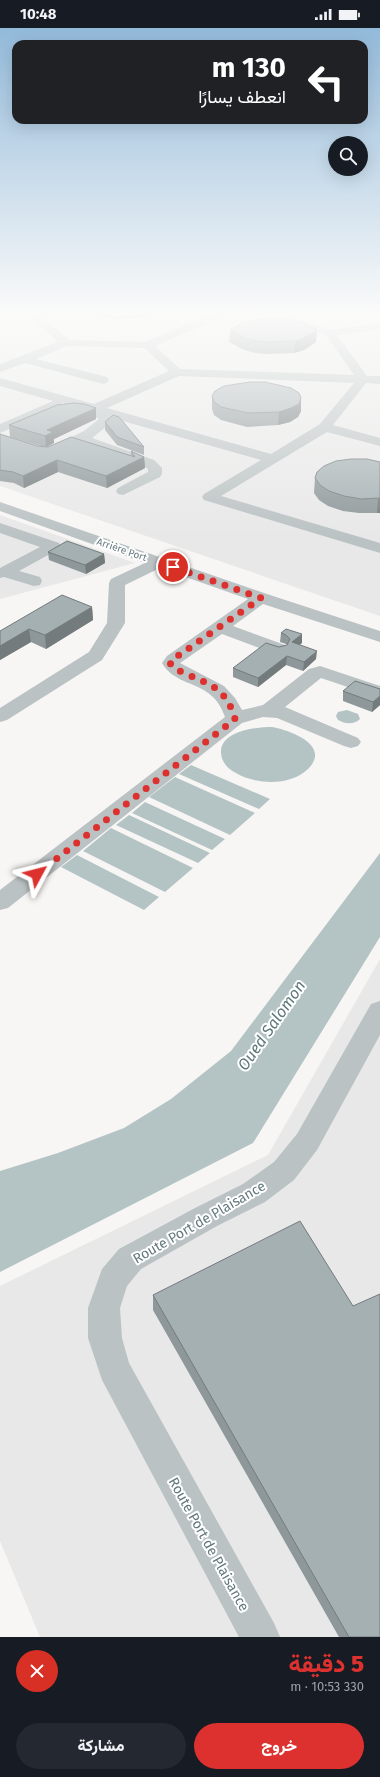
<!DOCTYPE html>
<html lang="ar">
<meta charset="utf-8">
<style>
:root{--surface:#171b24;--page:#242831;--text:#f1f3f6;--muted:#9ea1a6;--accent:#dc312e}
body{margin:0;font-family:"Fira Sans",Vazirmatn,sans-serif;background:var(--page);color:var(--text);direction:rtl;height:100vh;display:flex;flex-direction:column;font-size:15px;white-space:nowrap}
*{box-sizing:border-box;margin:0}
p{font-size:13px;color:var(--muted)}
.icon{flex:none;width:22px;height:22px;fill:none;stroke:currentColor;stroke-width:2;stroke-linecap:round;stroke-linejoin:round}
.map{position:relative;height:1609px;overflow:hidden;direction:ltr}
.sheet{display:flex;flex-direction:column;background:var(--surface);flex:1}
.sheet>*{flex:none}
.guide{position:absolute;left:12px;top:12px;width:356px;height:84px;border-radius:12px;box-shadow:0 4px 16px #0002;direction:rtl;background:#202124;color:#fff;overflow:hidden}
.tools{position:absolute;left:328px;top:108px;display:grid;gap:8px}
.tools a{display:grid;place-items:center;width:40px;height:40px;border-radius:50%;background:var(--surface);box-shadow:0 4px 16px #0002;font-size:20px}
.pin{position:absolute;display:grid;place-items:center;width:34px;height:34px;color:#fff;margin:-17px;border:2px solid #fff;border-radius:50%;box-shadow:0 1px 4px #0007}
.me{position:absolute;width:44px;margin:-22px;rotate:52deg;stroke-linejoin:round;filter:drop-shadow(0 0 3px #0008)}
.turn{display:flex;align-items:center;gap:14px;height:84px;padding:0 16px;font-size:18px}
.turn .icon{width:52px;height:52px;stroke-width:2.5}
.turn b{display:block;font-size:28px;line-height:34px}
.round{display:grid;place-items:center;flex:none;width:42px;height:42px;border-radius:21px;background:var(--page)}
.headline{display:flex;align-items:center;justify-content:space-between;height:68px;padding:0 16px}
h1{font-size:24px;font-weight:800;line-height:30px;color:var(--accent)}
.button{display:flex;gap:8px;margin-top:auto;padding:8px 16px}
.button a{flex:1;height:46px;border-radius:24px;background:var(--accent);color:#fff;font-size:16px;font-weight:800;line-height:46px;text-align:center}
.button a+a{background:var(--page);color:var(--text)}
.status{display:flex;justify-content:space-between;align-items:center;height:28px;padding:0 20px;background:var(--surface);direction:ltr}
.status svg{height:11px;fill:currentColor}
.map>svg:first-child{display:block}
.built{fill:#e7e8e7}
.water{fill:#b4c4c5}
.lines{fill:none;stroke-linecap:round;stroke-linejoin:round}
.minor{fill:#bbc2c3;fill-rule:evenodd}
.wall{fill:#8e979a}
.shaded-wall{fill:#747b7d}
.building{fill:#a5b0b3;stroke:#747b7d}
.route{stroke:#dc312e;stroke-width:7;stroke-dasharray:0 12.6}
.labels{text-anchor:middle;stroke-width:4;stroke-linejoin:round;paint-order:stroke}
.far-street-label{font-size:10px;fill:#63787d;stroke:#fff}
.near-street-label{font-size:14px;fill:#63787d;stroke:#fff}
.near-water-label{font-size:16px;font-style:italic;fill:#5e7778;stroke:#fff}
</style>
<div class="status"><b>10:48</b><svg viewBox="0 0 49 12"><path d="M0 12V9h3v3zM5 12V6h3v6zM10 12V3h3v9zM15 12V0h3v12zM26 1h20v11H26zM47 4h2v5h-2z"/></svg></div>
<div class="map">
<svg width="380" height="1609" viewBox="0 0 380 1609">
<rect width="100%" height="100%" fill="#f7f6f4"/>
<path class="built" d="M0 285H380V588L0 458Z
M0 487 135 535 0 571Z
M380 931V1609H40L0 1513V1258L268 1127Z"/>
<path class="water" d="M347 682 358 686 360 691C354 697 345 696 338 692L336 688 338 684Z
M272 699C289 702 332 717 308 741 291 758 256 757 236 745 228 741 221 734 221 724 221 703 256 699 272 699Z
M191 737 270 771 259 781 179 746Z
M175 749 255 785 230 807 149 769Z
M145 774 225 811 212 822 132 785Z
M129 787 210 825 198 835 116 797Z
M111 800 193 840 165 864 83 823Z
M380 825V909L253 1115 0 1244V1143L58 1125 124 1100 171 1071 231 1023Z
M77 827 159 869 144 882 61 839Z"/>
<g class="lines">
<path class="minor" d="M27 285H38L69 312 145 314 214 285H228L227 287 155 318 180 341 354 347 326 307 268 287 267 285H282L331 302 380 295V301L337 307 367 348H380V356L366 355 333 397 380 410V418L327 404 221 468 380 515V525L204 472 202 469 204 466 261 432 112 390 113 391 112 394 92 410 154 432 162 440V446L160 449 123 467 118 466 116 463 118 460 148 444V441L144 438 81 415 48 429 38 428 0 415V407L46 421 84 403 99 391 86 385 75 384 54 387 44 386 0 405V396L53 373 0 358V350L94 376 169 343 144 320 67 318 36 331 107 349 109 352 107 355 103 356 25 335 0 344V336L58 314ZM179 348 354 355 320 396 271 426 107 380ZM62 375 68 377 60 379Z
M0 474 267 566 380 603V614L263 576 233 598 285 617 288 621 285 625 279 626 273 625 222 606 180 635 224 658 235 670 242 682 263 677 309 641 320 638 380 658V670L321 650 285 679 358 710 361 714 358 718 351 720 344 718 277 690 263 689 242 695 8 880 0 882V862L225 689C212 650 178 662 162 635L167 628 248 571 160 540 125 557V595L102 632 7 692 0 694V680L89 624 107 595 109 555 111 551 145 535 0 483Z
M0 495 59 515 61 518 59 521 19 543 40 549 42 553 40 557 34 558 4 549 0 550V540L40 519 0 505Z
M380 973V1007L317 1122 294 1152 265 1174 217 1198 141 1241 127 1258 120 1280 122 1310 129 1335 274 1595 280 1609H239L102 1352 88 1310V1280L102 1241 119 1221 195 1180 243 1156 274 1134 297 1106 371 976Z"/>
</g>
<path class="wall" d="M90 285H157L150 288 139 290 113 291 101 289Z
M230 302 316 314 304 322 294 325 268 326 255 325 244 322 229 314Z
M212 368 301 383 298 389 290 394 278 397 247 399 221 392 214 387 212 381Z
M96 380V391L54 411V415L47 419 131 428V423L144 429 145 440 107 460 58 444 24 460 14 455 0 453V406L37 418 43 419 10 409 9 397Z
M105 394 144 419V427L117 417 105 402Z
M380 434V485H359L343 483 328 478 319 472 314 465 315 450Z
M48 524 104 526 105 535 86 546 49 532Z
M92 579 93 592 46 621 31 614 0 632V603Z
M286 601 302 615 299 617 316 631 303 643 286 637 258 659 233 649V640L279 619 287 617 286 616 280 614 281 605Z
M380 661V677L372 684 343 673V663Z
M153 1267 353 1278 380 1609H339L153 1282Z"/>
<path class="shaded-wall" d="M139 285H157L150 288 139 290Z
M317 302 316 314 304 322 294 325 295 313Z
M301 370V383L298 389 290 394 278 397 279 384Z
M96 380V391L54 411V415L46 419 45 408 47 402Z
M144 429 145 440 107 460 106 448Z
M57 432 58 444 24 460 23 448Z
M380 470V485H377L378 471Z
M104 526 105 535 86 546 85 537Z
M92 579 93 592 46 621 45 607Z
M29 601 31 614 0 632V618Z
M302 606V615L291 623 292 614Z
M317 623 316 631 303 643 304 634Z
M287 628 286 637 258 659V650Z
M380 668V677L372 684 373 674Z"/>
<path class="building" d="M277 290 301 294 317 302 304 310 295 313 268 314 255 313 245 310 230 302 243 294 253 292Z
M250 354H265L291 360 299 365 301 370 299 376 291 380 279 384 248 385 221 379 214 374 212 368 215 363 224 358Z
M74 375 84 376 96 380 47 402 53 404 45 408 9 397 57 377Z
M113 387 119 389 144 419 117 409 105 394Z
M0 406 37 418 48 419 71 409 135 429 131 423 144 429 106 448 57 432 23 448 13 444 0 442Z
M351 431H367L380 434V470L361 471 344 468 329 463 320 457 315 450 317 444 324 438 336 433Z
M67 513 104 526 85 537 48 524Z
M62 567 92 579 45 607 29 601 0 618V603Z
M286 601 302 606 292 614 317 623 304 634 287 628 258 650 233 640 266 615 279 619 287 617 290 611 286 607 281 605Z
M355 653 380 661V668L373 674 343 663Z
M300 1193 353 1278 380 1266V1609H349L153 1267Z"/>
<linearGradient id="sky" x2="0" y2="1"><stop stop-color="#93bada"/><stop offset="0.56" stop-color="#fbfbfa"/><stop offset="1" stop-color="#fbfbfa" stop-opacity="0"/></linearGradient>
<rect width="380" height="510" fill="url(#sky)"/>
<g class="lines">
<path class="route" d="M37 846 235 691C227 662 211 656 186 646 180 643 174 641 170 635L172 632 261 570 173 539"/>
</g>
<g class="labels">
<g class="far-street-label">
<text transform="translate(122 521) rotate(19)" y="4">Arrière Port</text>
</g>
<g class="near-street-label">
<text transform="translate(199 1194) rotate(-30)" y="5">Route Port de Plaisance</text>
<text transform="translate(209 1516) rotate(61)" y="5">Route Port de Plaisance</text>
</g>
<g class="near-water-label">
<text transform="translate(271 997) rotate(-55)" y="6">Oued Salomon</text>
</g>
</g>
</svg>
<div class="tools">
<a><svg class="icon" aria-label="search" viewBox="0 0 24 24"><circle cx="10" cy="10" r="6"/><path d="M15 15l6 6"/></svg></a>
</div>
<div class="pin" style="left:173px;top:539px;background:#d93025"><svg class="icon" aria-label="arrive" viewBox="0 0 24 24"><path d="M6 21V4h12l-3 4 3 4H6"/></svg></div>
<svg class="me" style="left:37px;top:846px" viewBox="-20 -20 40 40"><path d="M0-17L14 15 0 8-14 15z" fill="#dc312e" stroke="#fff" stroke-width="4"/></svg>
<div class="guide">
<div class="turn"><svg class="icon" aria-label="left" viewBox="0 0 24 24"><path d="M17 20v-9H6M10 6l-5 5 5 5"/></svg><div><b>130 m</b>انعطف يسارًا</div></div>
</div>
</div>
<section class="sheet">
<div class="headline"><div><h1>5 دقيقة</h1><p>330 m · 10:53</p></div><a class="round" style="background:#d93025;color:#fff"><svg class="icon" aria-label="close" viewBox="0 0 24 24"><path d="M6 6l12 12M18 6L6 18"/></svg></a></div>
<div class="button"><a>خروج</a><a>مشاركة</a></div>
</section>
